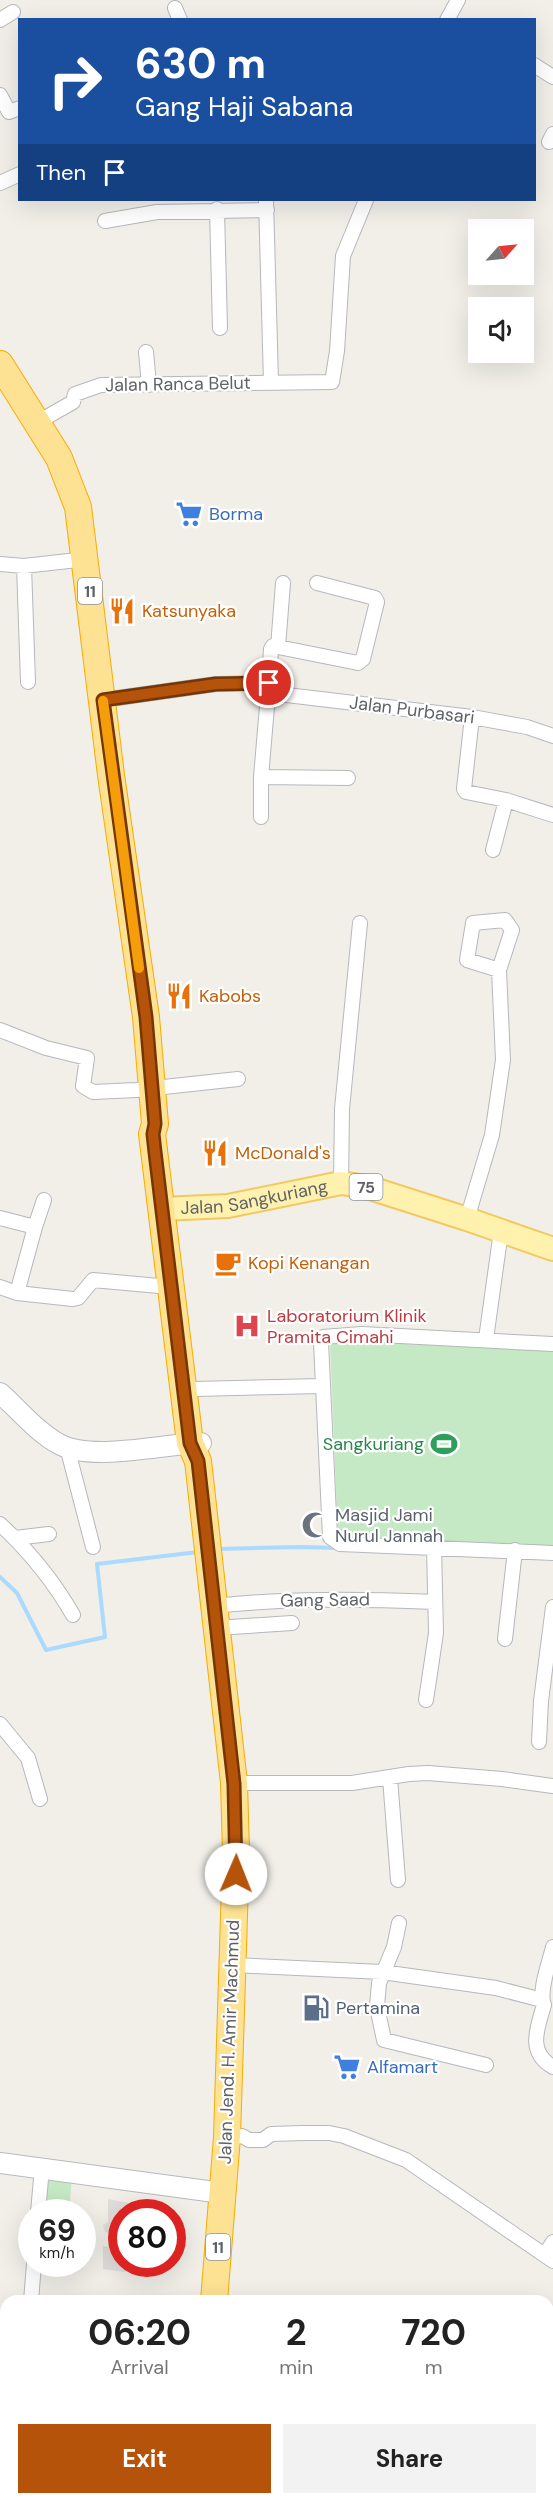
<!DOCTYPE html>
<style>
:root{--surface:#fff;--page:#f2f2f2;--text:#222;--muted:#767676;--accent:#b45309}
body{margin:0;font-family:"DM Sans",sans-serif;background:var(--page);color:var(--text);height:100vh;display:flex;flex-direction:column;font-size:22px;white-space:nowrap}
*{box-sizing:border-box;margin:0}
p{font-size:20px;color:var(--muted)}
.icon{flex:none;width:33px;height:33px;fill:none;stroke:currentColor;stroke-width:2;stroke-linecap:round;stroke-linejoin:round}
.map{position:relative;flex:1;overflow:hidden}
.side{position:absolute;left:0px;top:2295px;width:554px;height:210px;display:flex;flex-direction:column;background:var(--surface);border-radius:18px 18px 0 0;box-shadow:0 6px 24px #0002}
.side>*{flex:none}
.hud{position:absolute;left:18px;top:18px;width:518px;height:183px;border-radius:0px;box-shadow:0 6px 24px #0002;background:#1a4fa0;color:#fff;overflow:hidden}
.needle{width:39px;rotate:63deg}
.tools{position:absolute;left:468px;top:219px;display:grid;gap:12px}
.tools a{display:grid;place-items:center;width:66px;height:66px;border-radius:0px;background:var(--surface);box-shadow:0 6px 24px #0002;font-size:30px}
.speed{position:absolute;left:18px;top:2199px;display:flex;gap:12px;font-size:30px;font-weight:700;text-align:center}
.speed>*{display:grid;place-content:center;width:78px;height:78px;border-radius:50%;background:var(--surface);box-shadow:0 6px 24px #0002;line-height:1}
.speed small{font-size:15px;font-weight:400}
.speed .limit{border:9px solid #d22;background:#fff;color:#111}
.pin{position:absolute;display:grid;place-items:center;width:51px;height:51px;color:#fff;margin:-26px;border:3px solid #fff;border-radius:50%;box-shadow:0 2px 6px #0007}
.me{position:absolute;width:66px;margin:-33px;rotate:1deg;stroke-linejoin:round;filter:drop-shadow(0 0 4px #0008)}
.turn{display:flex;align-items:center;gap:21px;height:126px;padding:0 18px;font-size:27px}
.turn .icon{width:78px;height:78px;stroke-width:2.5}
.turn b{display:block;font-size:42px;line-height:51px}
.then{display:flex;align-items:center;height:57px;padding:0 18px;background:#0003;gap:12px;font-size:22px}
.eta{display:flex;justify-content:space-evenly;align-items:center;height:102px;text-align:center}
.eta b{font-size:36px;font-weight:700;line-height:42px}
.cta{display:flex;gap:12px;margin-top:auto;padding:12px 18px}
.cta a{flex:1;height:69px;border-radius:0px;background:var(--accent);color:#fff;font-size:24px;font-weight:700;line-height:69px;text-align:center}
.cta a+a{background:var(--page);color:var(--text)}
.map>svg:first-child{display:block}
.industrial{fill:#e0deda}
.green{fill:#c5e8c5}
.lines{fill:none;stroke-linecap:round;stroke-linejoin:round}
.stream{stroke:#aadaff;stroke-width:4}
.street-casing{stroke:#b5b8bc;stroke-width:16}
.secondary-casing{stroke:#b6babf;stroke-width:22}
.primary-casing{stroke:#f2c960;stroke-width:26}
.highway-casing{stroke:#f9ab00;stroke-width:28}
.street{stroke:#fff;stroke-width:14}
.secondary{stroke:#fff;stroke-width:20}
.primary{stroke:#fff2af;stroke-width:22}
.highway{stroke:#fde293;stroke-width:26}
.route-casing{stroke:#753606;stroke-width:15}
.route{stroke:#b45309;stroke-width:10}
.slow{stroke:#f59e0b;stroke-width:10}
.labels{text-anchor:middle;stroke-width:4.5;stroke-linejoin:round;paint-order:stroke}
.shield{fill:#fff;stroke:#8f9295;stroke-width:1.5}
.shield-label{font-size:16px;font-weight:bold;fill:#5f6368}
.street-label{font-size:18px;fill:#5f6368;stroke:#fff}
.shop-label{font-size:18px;fill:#366cbe;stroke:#fff;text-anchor:start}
.food-label{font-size:18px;fill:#c56008;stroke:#fff;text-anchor:start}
.health-label{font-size:18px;fill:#be3a42;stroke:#fff;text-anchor:start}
.leisure-label{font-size:18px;fill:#27864d;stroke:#fff;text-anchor:end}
.worship-label{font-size:18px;fill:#5b616d;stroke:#fff;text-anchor:start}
.service-label{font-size:18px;fill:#4e5e75;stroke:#fff;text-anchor:start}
</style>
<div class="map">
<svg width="553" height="2505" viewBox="0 0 553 2505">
<rect width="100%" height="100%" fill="#f1efe8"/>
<path class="industrial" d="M108 2199 152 2207 153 2212H122L121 2236 105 2232 103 2225 108 2222Z
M103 2246 116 2248V2260L121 2255 122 2264H155L156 2276 103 2269Z"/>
<path class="green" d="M359 1342 553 1351V1549L338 1537 330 1343Z
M47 2174 72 2177 69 2212H43Z"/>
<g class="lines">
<path class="stream" d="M217 1549 299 1547 339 1548
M0 1577 17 1593 46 1650 105 1637 97 1564 198 1552"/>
<g class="street-casing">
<path id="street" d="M175 8 180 20
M0 20 13 12
M447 20 458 0
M534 65 553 77
M0 95 9 112 20 108
M549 142 553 134
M0 183 20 174
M266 200 271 382
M217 209 220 328
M105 221 157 212 267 210
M146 352 149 385
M38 422 73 402 75 394 101 385 332 382 337 351 343 256 366 200
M0 564 24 566 86 559
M24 566 28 682
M278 647 283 583
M269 683 271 649 273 646 358 663 363 659 377 602 375 598 317 583
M270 693 472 717 527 727 553 736
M103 700 216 684 269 683 261 777V817
M472 717 464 789 466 792 506 800 553 815
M261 777 348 778
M493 850 506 800
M0 1030 46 1048 87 1058 83 1086 93 1092 136 1090 238 1079
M341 1183 342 1109 360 923
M0 1218 35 1227 17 1293
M467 1219 492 1135 503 1060 499 970 512 930 505 920 473 923 467 960 499 970
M35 1227 44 1200
M0 1287 17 1293 73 1299 78 1298 93 1280 170 1287
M486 1339 501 1231
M553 1344 362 1334 323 1337 321 1342 330 1537 340 1544 553 1553
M195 1389 322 1386
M67 1447 93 1547
M0 1524C30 1552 53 1580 73 1615
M15 1538 49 1534
M214 1606C288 1598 361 1599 435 1602
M216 1628 292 1623
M505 1639 515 1550
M426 1700 436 1633 434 1547
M0 1724 28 1758 40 1799
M539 1742 541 1701 553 1607
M390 1778 398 1880
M234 1783H352L409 1774 428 1773 502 1779 553 1786
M399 1923 394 1947 379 1983 377 2007 384 2040 486 2065
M553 1947C550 1961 538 1991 544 2005 537 2029 527 2052 553 2067
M232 1965 382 1972 496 1988 542 2000
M227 2137 242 2136 249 2140H263L271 2134 303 2133H329L344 2136 406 2160 553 2261
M38 2212 42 2168
M545 2255 553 2242
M31 2301 34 2264
M548 2328 553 2320
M548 2342 553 2346
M0 2346 6 2347
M0 2366H6
M553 2407 549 2479 553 2490
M26 2499V2505
M447 2499V2505
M371 2505V2499"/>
</g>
<g class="secondary-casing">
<path id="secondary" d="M0 1393C19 1410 37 1432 59 1444 92 1462 163 1444 201 1443
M0 2163 222 2193"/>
</g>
<g class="primary-casing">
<g id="primary">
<path id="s1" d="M161 1209 228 1206 341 1183 367 1187 467 1219 553 1249"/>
</g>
</g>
<g class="highway-casing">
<path id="highway" d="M0 364 59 458 78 507 111 775 146 1017 155 1124 152 1134 190 1443 198 1461 234 1783 236 1852 227 2137 214 2301
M197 2505V2499"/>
</g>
<use href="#street" class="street"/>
<use href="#secondary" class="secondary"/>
<use href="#primary" class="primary"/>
<use href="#highway" class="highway"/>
</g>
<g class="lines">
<g class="route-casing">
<path id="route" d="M236 1874 234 1784 198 1461 190 1443 155 1152 153 1134 155 1124 146 1017 103 700 216 684 269 683"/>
</g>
<use href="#route" class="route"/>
<path class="slow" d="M103 701 139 968"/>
</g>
<defs>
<g id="supermarket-bare" transform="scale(2.07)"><path d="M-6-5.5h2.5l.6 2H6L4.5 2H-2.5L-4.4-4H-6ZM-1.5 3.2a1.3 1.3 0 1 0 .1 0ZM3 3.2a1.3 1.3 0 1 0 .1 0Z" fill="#3f7fe0" stroke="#fff" stroke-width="2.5" paint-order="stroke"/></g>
<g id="restaurant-bare" transform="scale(2.07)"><path d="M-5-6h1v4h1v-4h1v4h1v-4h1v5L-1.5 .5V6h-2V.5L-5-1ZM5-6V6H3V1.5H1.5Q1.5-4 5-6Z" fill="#e8710a" stroke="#fff" stroke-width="2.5" paint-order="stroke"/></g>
<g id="cafe-bare" transform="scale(2.07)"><path d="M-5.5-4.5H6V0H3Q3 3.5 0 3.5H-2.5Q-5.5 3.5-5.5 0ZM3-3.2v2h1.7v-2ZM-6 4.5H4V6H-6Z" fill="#e8710a" stroke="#fff" stroke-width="2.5" paint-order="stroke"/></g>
<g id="hospital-bare" transform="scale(2.07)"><path d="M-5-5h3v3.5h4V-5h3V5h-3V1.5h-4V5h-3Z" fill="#e0444e" stroke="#fff" stroke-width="2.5" paint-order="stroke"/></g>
<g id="stadium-bare" transform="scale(2.07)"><path d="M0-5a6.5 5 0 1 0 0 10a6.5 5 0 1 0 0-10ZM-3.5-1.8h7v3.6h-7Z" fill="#2e9e5b" stroke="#fff" stroke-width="2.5" paint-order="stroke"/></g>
<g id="mosque-bare" transform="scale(2.07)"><path d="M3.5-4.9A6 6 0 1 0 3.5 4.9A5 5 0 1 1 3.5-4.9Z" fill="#6b7280" stroke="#fff" stroke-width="2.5" paint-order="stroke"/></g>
<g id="fuel-bare" transform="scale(2.07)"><path d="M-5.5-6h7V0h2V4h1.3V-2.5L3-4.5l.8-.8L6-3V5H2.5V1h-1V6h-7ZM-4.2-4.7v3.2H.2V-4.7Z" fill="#5c6f8a" stroke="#fff" stroke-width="2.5" paint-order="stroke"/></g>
</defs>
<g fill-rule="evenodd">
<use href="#supermarket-bare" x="189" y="514"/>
<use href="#restaurant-bare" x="122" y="611"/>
<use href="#restaurant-bare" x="179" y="996"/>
<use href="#restaurant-bare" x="215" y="1153"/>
<use href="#cafe-bare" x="228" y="1263"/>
<use href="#hospital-bare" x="247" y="1326"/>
<use href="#stadium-bare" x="444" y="1444"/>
<use href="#mosque-bare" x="315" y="1525"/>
<use href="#fuel-bare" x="316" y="2008"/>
<use href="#supermarket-bare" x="347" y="2067"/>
</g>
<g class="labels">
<g class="shield">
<rect x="78" y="578" width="24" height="26" rx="4.5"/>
<rect x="349.5" y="1174" width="33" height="26" rx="4.5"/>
<rect x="206" y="2234" width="24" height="26" rx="4.5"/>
</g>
<g class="shield-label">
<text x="90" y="597">11</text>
<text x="366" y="1193">75</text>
<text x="218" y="2253">11</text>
</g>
<g class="street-label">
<text transform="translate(178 384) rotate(-1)" y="6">Jalan Ranca Belut</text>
<text transform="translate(412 710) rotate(7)" y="6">Jalan Purbasari</text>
<text dy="6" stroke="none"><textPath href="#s1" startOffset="94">Jalan Sangkuriang</textPath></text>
<text transform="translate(325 1600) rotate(-1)" y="6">Gang Saad</text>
<text transform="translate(229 2042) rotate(-88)" y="6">Jalan Jend. H. Amir Machmud</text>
</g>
<g class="shop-label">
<text x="209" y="520">Borma</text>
<text x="367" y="2073">Alfamart</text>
</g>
<g class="food-label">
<text x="142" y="617">Katsunyaka</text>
<text x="199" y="1002">Kabobs</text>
<text x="235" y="1159">McDonald's</text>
<text x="248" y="1269">Kopi Kenangan</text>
</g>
<g class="health-label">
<text x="267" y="1322">Laboratorium Klinik<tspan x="267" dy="21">Pramita Cimahi</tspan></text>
</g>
<g class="leisure-label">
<text x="424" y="1450">Sangkuriang</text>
</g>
<g class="worship-label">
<text x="335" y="1521">Masjid Jami<tspan x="335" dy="21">Nurul Jannah</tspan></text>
</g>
<g class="service-label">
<text x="336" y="2014">Pertamina</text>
</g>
</g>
</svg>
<div class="tools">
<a><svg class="needle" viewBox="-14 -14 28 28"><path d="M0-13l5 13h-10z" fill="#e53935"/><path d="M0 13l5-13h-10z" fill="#767676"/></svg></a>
<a><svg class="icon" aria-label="sound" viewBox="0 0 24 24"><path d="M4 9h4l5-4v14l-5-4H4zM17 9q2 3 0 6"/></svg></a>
</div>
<div class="speed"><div>69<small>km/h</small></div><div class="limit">80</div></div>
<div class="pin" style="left:269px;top:683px;background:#d93025"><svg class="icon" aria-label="arrive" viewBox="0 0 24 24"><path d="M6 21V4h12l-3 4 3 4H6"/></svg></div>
<svg class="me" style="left:236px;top:1874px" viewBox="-20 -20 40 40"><circle r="19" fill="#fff"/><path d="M0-13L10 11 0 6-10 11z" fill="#b45309"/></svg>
<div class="hud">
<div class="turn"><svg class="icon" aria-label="right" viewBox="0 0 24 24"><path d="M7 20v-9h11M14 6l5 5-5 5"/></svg><div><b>630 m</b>Gang Haji Sabana</div></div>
<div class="then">Then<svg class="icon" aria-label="arrive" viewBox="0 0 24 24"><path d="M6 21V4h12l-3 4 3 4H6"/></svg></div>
</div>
<section class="side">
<div class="eta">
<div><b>06:20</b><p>Arrival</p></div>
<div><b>2</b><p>min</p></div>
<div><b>720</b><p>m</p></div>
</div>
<div class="cta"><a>Exit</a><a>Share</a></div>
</section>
</div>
